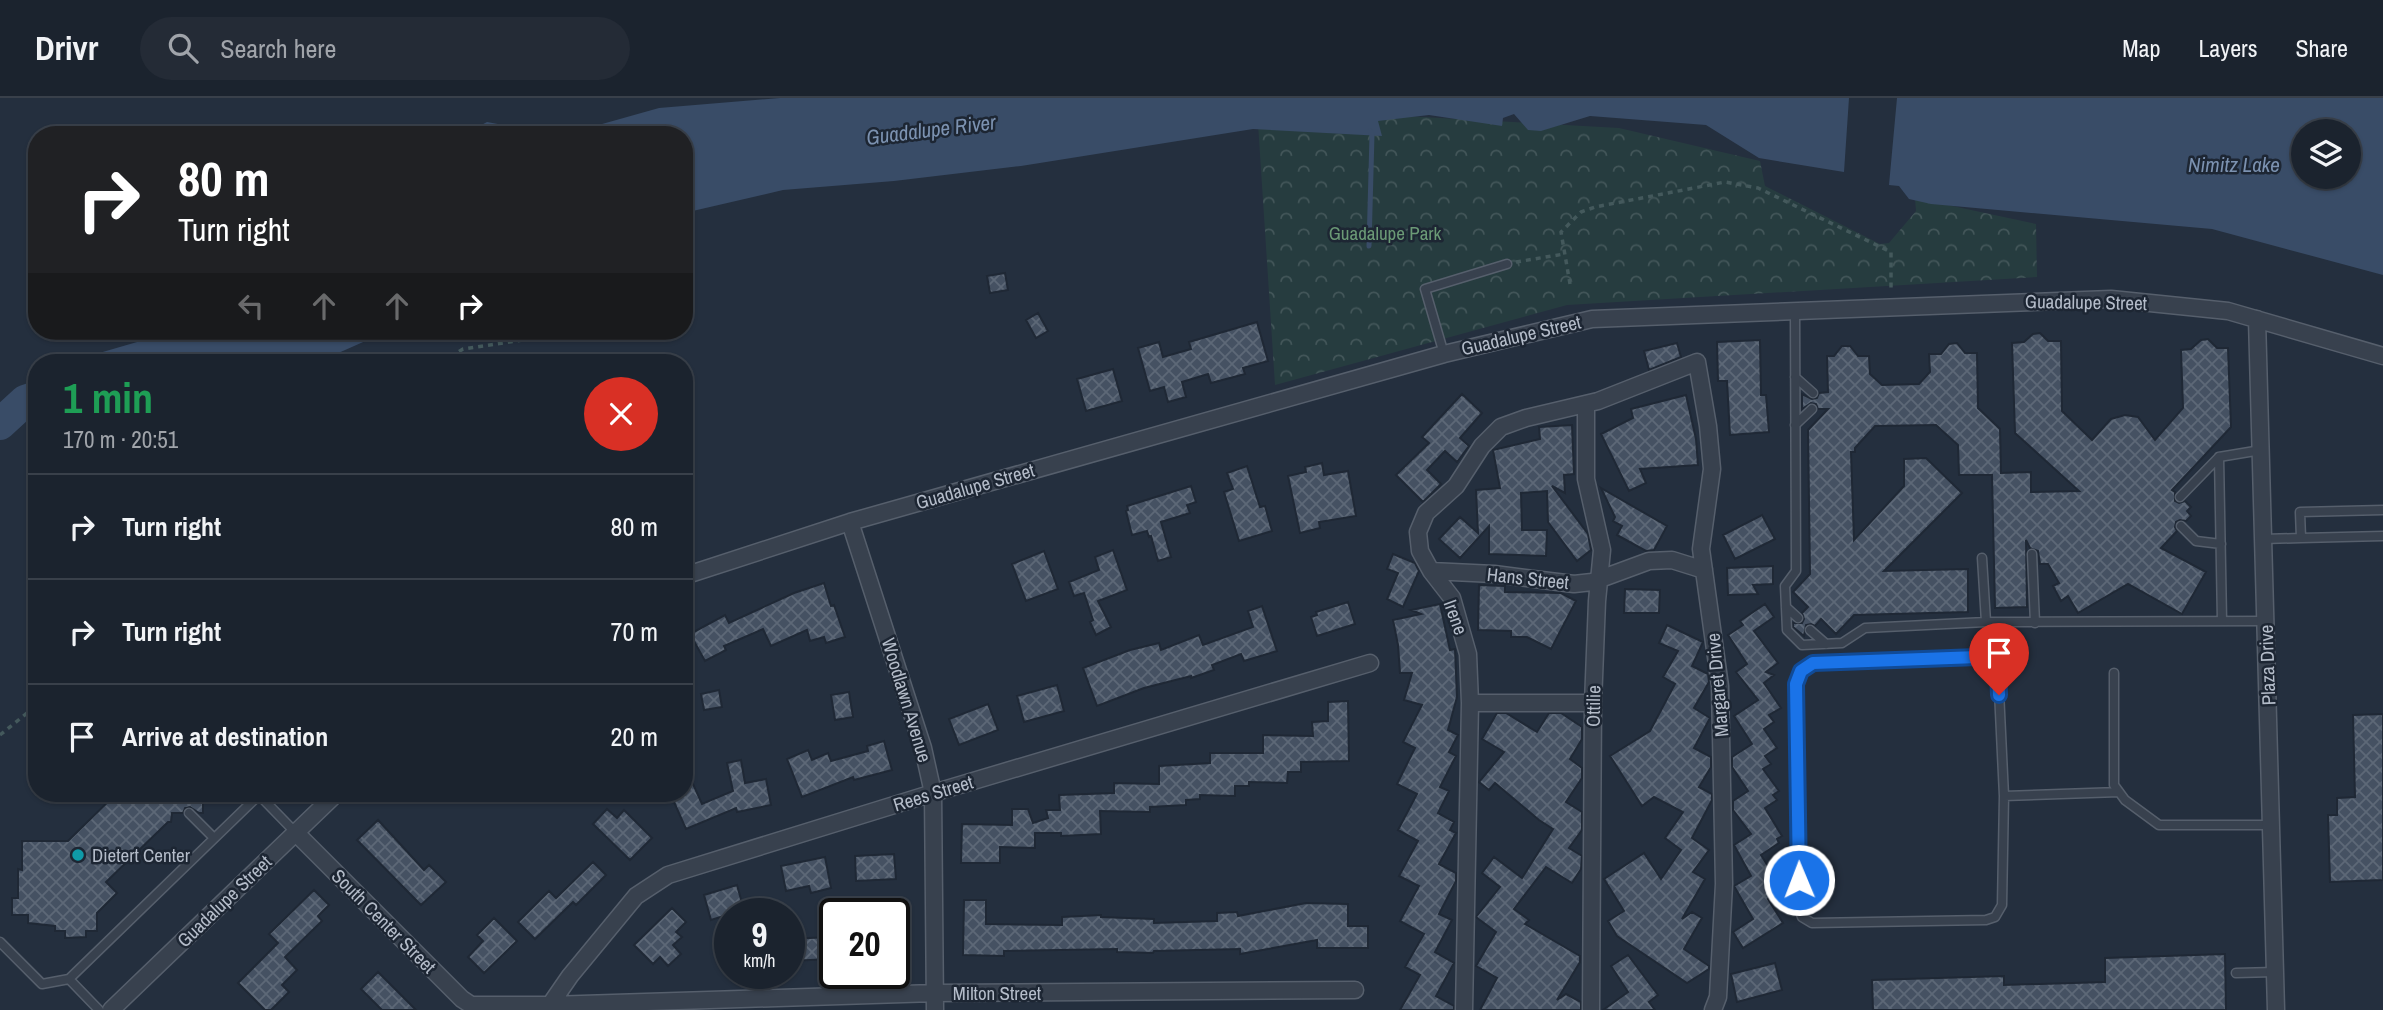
<!DOCTYPE html>
<meta charset="utf-8">
<style>
:root{--surface:#1b232e;--page:#242b36;--text:#f1f3f6;--muted:#a0a4aa;--line:#39404a}
body{margin:0;font-family:"Archivo Narrow",sans-serif;background:var(--page);color:var(--text);height:100vh;display:flex;flex-direction:column;font-size:26px;white-space:nowrap}
*{box-sizing:border-box;margin:0}
p{font-size:23px;color:var(--muted)}
.icon{flex:none;width:38px;height:38px;fill:none;stroke:currentColor;stroke-width:2;stroke-linecap:round;stroke-linejoin:round}
.map{position:relative;flex:1;overflow:hidden}
.details{position:absolute;left:28px;top:256px;width:665px;height:448px;display:flex;flex-direction:column;background:var(--surface);border-radius:28px;box-shadow:0 2px 5px #0004,0 0 0 2px var(--line)}
.details>*{flex:none}
.banner{position:absolute;left:28px;top:28px;width:665px;height:214px;border-radius:28px;box-shadow:0 2px 5px #0004,0 0 0 2px var(--line);background:#202124;color:#fff;overflow:hidden}
.tools{position:absolute;left:2291px;top:21px;display:grid;gap:14px}
.tools a{display:grid;place-items:center;width:70px;height:70px;border-radius:50%;background:var(--surface);box-shadow:0 2px 5px #0004,0 0 0 2px var(--line);font-size:35px}
.speed{position:absolute;left:714px;top:800px;display:flex;gap:14px;font-size:35px;font-weight:700;text-align:center}
.speed>*{display:grid;place-content:center;width:91px;height:91px;border-radius:50%;background:var(--surface);box-shadow:0 2px 5px #0004,0 0 0 2px var(--line);line-height:1}
.speed small{font-size:18px;font-weight:400}
.speed .limit{border:4px solid #111;border-radius:10px;background:#fff;color:#111}
.pin{position:absolute;display:grid;place-items:center;width:60px;height:60px;color:#fff;margin:-72px -30px;border-radius:50% 50% 50% 0;rotate:-45deg;box-shadow:0 0 7px #0007}
.pin .icon{rotate:45deg}
.me{position:absolute;width:77px;margin:-38px;rotate:359deg;stroke-linejoin:round;filter:drop-shadow(0 0 5px #0008)}
.turn{display:flex;align-items:center;gap:24px;height:147px;padding:0 35px;font-size:32px}
.turn .icon{width:91px;height:91px;stroke-width:2.5}
.turn b{display:block;font-size:49px;line-height:60px}
.lanes{display:flex;align-items:center;height:66px;padding:0 35px;background:#0003;justify-content:center;gap:35px;direction:ltr}
.lanes .off{opacity:.35}
.round{display:grid;place-items:center;flex:none;width:74px;height:74px;border-radius:37px;background:var(--page)}
.summary{display:flex;align-items:center;justify-content:space-between;height:119px;padding:0 35px}
h1{font-size:42px;font-weight:800;line-height:52px;color:#1e9e55}
ul{padding:0;list-style:none}
li{display:flex;align-items:center;gap:21px;height:105px;padding:0 35px;border-top:2px solid var(--line)}
li div{flex:1}
li b{display:block;font-size:26px}
li em{font-style:normal}
header{display:flex;align-items:center;gap:42px;box-sizing:border-box;height:98px;padding:0 35px;background:var(--surface);border-bottom:2px solid var(--line)}
header strong{font-size:33px}
nav{display:flex;gap:38px;margin-inline-start:auto;font-size:24px}
.search{width:490px;height:63px;background:var(--page);display:flex;align-items:center;gap:18px;box-sizing:border-box;padding:0 24px;border-radius:38px;color:var(--muted);font-size:26px}
.map>svg:first-child{display:block}
.forest{fill:url(#forest-crowns)}
.water{fill:#394c67;fill-rule:evenodd}
.lines{fill:none;stroke-linecap:round;stroke-linejoin:round}
.stream{stroke:#394c67;stroke-width:5}
.river{stroke:#394c67;stroke-width:32}
.building{fill:url(#building-cross-hatch);stroke:#1f2835;stroke-width:2}
.lane-casing{stroke:#565f6c;stroke-width:11}
.street-casing{stroke:#565f6c;stroke-width:19}
.path{stroke:#44595c;stroke-width:3.5;stroke-dasharray:5 5;stroke-linecap:butt}
.lane{stroke:#38414e;stroke-width:8}
.street{stroke:#38414e;stroke-width:16}
.route-casing{stroke:#114b97;stroke-width:18}
.route{stroke:#1a73e8;stroke-width:12}
.culture-dot{fill:#0f9aa8;stroke:#1d2633;stroke-width:2.5}
.labels{text-anchor:middle;stroke-width:5;stroke-linejoin:round;paint-order:stroke}
.park-label{font-size:19px;fill:#6b9a76;stroke:#1d2633}
.street-label{font-size:19px;fill:#b4bcc9;stroke:#1d2633}
.poi-label{font-size:19px;fill:#b4bcc9;stroke:#1d2633;text-anchor:start}
.water-label{font-size:21px;font-style:italic;fill:#7c92b1;stroke:#1d2633}
</style>
<header>
<strong>Drivr</strong>
<div class="search"><svg class="icon" aria-label="search" viewBox="0 0 24 24"><circle cx="10" cy="10" r="6"/><path d="M15 15l6 6"/></svg>Search here</div>
<nav><a>Map</a><a>Layers</a><a>Share</a></nav>
</header>
<div class="map">
<svg width="2383" height="912" viewBox="0 0 2383 912">
<defs>
<pattern id="forest-crowns" width="20" height="18" patternUnits="userSpaceOnUse" patternTransform="scale(1.75)"><rect width="20" height="18" fill="#263c3f"/><path d="M2 6a3 3 0 1 1 6 0M12 15a3 3 0 1 1 6 0" fill="none" stroke="#435659"/></pattern>
<pattern id="building-cross-hatch" width="8" height="8" patternUnits="userSpaceOnUse" patternTransform="scale(1.75)"><rect width="8" height="8" fill="#455162"/><path d="M0 0l8 8M0 8l8-8" fill="none" stroke="#5d6877"/></pattern>
</defs>
<rect width="100%" height="100%" fill="#242f3e"/>
<path class="forest" d="M1386 17 1619 30 1760 63 1765 88 1880 146 1889 145 1916 113 1915 100 2036 126 2037 179 1567 207 1275 287 1258 25Z"/>
<path class="water" d="M780 0H1849L1844 74 1759 60 1706 27 1590 18 1541 33 1528 32 1514 16 1503 20 1502 28 1429 17 1378 23 1382 38 1253 31 1021 68 894 83 783 92 684 115V37H463L487 24 514 29 595 28 659 10Z
M1897 0H2383V177L2212 131 1931 106 1909 101 1899 88 1889 87ZM2303 33H2348V79H2303Z
M175 233H388L318 264H76L82 260Z
M37 287V322L30 325 28 292Z"/>
<g class="lines">
<path class="stream" d="M1369 148 1372 37 1370 33"/>
<path class="river" d="M0 326 25 303 37 299"/>
</g>
<path class="building" d="M1005 175 1008 192 990 195 987 178Z
M1038 215 1048 233 1036 240 1026 222Z
M1257 224 1268 263 1243 270 1245 276 1211 285 1208 276 1182 284 1186 299 1168 304 1164 289 1150 293 1138 250 1159 244 1163 259 1191 251 1189 244Z
M2040 235 2048 243H2061L2062 313 2092 342 2111 321 2125 317 2138 319 2155 342 2183 310 2181 252 2191 251 2201 242 2208 241 2217 250H2228L2231 329 2172 392 2175 394V403L2179 405 2185 403 2191 409 2187 413 2191 418 2186 423 2180 422 2176 424 2175 429 2177 433 2161 450 2206 474 2182 516 2128 486 2078 515 2068 498 2061 503 2053 488 2059 485 2048 466H2040L2038 453 2030 450 2026 442 2027 509 1995 510 1992 377H1959L1958 347 1936 327 1875 328 1855 350V354H1851L1854 442 1904 388V361L1926 360 1962 395 1884 473 1968 471V514L1854 517 1836 536 1821 521 1815 528 1811 526 1806 527 1804 538 1793 529V525H1802L1804 521 1802 515 1808 509 1793 494 1810 476 1808 332 1828 311H1818L1816 306 1811 305 1802 311V296L1812 301 1817 300 1819 295 1828 294 1827 258H1834L1842 248H1850L1858 258H1869L1870 276 1882 287 1919 286 1930 274 1929 256H1941L1949 246 1957 245 1965 255H1977L1978 310 2000 331 2001 375 2031 374V394L2079 393 2015 335 2012 245 2024 244 2033 236Z
M1760 242 1761 297H1766L1769 334 1730 337 1727 283H1718L1717 244Z
M1677 245 1681 259 1649 272 1644 253Z
M1113 271 1122 303 1086 313 1077 281Z
M1462 296 1482 315 1460 340 1469 348 1457 364 1445 353 1427 372 1441 386 1423 404 1396 377 1429 345 1422 339Z
M1686 297 1696 341 1698 367 1640 371 1646 385 1629 393 1601 336 1633 320 1631 311Z
M1572 327 1574 376 1564 377 1565 395 1552 388 1588 436 1591 452 1577 463 1548 424 1547 393 1521 395 1522 432H1547L1546 458 1489 456V428L1460 460 1439 441 1460 419 1478 435 1476 392 1500 390 1493 352 1540 341 1539 329Z
M1322 365 1324 377 1348 373 1356 418 1319 424 1320 430 1300 435 1288 378 1306 374 1305 369Z
M1247 368 1260 409 1265 408 1272 433 1239 443 1224 394 1233 391 1227 375Z
M1191 388 1196 404 1187 407 1190 415 1161 424 1171 459 1158 463 1151 438 1149 439 1147 433 1132 437 1126 413 1128 412 1127 408Z
M1601 390 1667 428 1654 452 1646 453 1617 437 1622 428 1613 423 1615 419Z
M1762 417 1775 441 1735 461 1723 437Z
M1113 452 1127 492 1098 503 1111 529 1096 537 1090 524 1093 522 1084 495 1074 498 1069 484 1099 472 1095 459Z
M1044 453 1058 491 1026 503 1012 466Z
M1393 456 1415 465 1419 473 1403 509 1387 501 1398 475 1387 471Z
M1773 468V486L1753 487 1758 496 1728 497 1727 470Z
M824 485 831 508 834 507 845 539 826 545 824 539 810 543 807 532 771 548 763 531 724 548 726 552 705 563 690 536 725 517 729 525 794 495Z
M1479 487 1505 488V494L1561 495 1576 503 1551 551 1527 539H1511V533L1478 532Z
M1625 491 1660 492 1659 515H1624Z
M1348 504 1355 526 1317 538 1311 519 1317 517 1316 514Z
M1440 506 1450 552 1455 551 1457 599 1448 632 1458 637 1449 654 1456 658 1440 689 1449 693 1438 715 1454 724 1450 732 1456 735 1439 766 1456 775V783L1439 816 1452 822 1435 854 1454 865 1436 898 1454 908V912H1400L1420 877 1405 869 1424 836 1400 823 1419 788 1399 778 1418 743 1398 732 1417 696 1397 686 1415 650 1403 644 1422 607 1404 602 1412 575H1400L1398 547 1393 522 1421 516 1411 512Z
M1765 506 1774 519 1754 533 1778 565 1766 574 1774 577 1764 585 1781 610 1769 617 1774 624 1764 631 1777 650 1765 658 1771 666 1763 671 1779 693 1773 697 1777 702 1765 710 1782 738 1777 741 1779 745 1761 757 1780 787 1772 791 1776 796 1768 801 1783 825 1743 850 1733 834 1753 821 1734 788 1751 778 1734 747 1751 736 1733 712V703L1748 693 1732 669V659L1752 646 1734 618 1758 602 1736 574 1747 566 1728 537 1743 527 1740 523Z
M1262 508 1277 553 1244 563 1241 556 1212 567 1214 572 1191 580V578L1144 590 1097 608 1083 570 1130 552 1159 545 1161 552 1199 537 1203 547 1253 529 1248 513Z
M1667 527 1703 544 1692 568 1708 576 1709 584 1694 610 1710 620 1694 650 1711 659V669L1699 689 1712 696V702L1692 740 1709 752 1693 774 1705 781 1682 821 1692 814 1702 820 1684 851 1709 868V871L1687 885 1617 838 1608 823 1624 813 1604 781 1644 755 1661 781 1681 752 1665 740 1683 714 1654 699 1642 708 1610 658 1650 633 1675 586 1663 579 1678 553 1659 545Z
M1057 587 1064 613 1024 624 1017 598Z
M719 592 722 609 704 612 701 596Z
M849 594 853 619 835 622 831 597Z
M1348 603 1349 663 1301 664V674H1288L1287 685 1249 684V688H1235V698L1200 697V701L1186 702V707L1150 709V714L1100 713 1101 736 1061 738V735H1035V750L1000 749V765H961L962 726 1012 727V711H1028L1033 725 1048 720 1046 712H1060L1059 697 1114 695V685L1159 686V668L1210 665V655H1263V637L1313 638 1312 624 1328 623V604Z
M988 606 998 632 959 647 949 621Z
M1497 615H1506L1537 634 1549 615H1561L1582 629V641L1570 661 1582 670V680L1566 704 1582 714V732L1569 750 1582 758 1581 771 1572 785 1546 769 1514 811 1529 822 1525 826 1580 858V864L1557 902 1566 896 1581 904V912H1480L1497 880 1476 868 1496 834 1476 819 1500 789 1482 775 1494 759 1522 780 1553 731 1539 722 1495 685 1489 692 1479 684 1504 654 1482 641Z
M2383 616V782L2330 784 2328 717H2337V700L2355 699 2353 617Z
M884 643 892 672 854 682 853 679 802 699 787 661 808 652 812 662 828 655 831 663 868 653 867 648Z
M741 662 745 685 766 681 771 707 737 714 736 710 686 731 670 695H684V666L702 706 733 693 727 665Z
M117 695H203V715H199L190 709 185 710 183 715H172L171 724H168L106 784 117 795 97 815V833H86V839L65 840V833H55V828L28 825V817H12V800H18V771L22 772V743H68Z
M607 711 617 720 624 712 652 740 630 762 593 726Z
M378 722 424 772 429 767 446 784 421 807 357 742Z
M894 756 896 781 856 783 855 758Z
M825 759 831 790 811 795 809 788 786 793 781 768Z
M593 764 606 777 576 807 573 804 535 841 518 824 549 793 556 800Z
M737 787 745 816H730L711 822 704 797Z
M314 792 329 807 318 818 322 823 285 859 297 872 282 887 289 894 271 912H265L238 885 278 845 269 836Z
M964 802H986V826L1062 827V819L1101 817V819L1154 821V825L1217 823V815L1237 814 1238 818 1306 805 1348 806V828H1368V850H1317V842L1240 856V851L1154 853 1153 855 1117 854V851L1004 853V858L963 857Z
M672 810 686 824 676 834 682 839 673 847 681 856 668 868 660 859 653 866 634 847Z
M494 820 517 843 484 875 468 859 483 843 477 837Z
M830 839 831 861 789 863V841Z
M2225 856 2226 912H1873L1872 882 2004 878V887L2105 884V860Z
M1628 857 1658 897 1649 904 1655 912H1603L1628 894 1611 868Z
M1775 865 1782 892 1737 904 1731 876Z
M378 874 416 912H382L361 891Z"/>
<g class="lines">
<g class="lane-casing">
<path id="lane" d="M1795 211 1796 473 1785 488 1787 532 1802 547 1842 545 1865 530 1986 524 2266 523
M1444 256 1425 191 1507 166
M1795 279 1813 295
M1795 327 1812 311
M2180 399 2219 359
M2383 412 2300 414 2301 440 2383 438
M2181 428 2196 443 2221 446
M2263 441 2301 440
M2032 456 2035 525
M1982 460 1986 524
M1786 509 1798 520
M2222 523 2219 359 2261 352
M1810 532 1826 546
M2114 575V687L2125 702 2159 727H2272
M2004 698 2002 807 1995 819 1986 822 1812 825 1802 819 1799 810 1795 586 1801 573 1813 565 1978 559 1990 561 1998 572 2004 698 2119 694
M189 715 214 740
M0 844 42 886 69 881
M2236 875 2275 874
M99 912 69 881 259 697 296 735"/>
</g>
<g class="street-casing">
<path id="street" d="M2257 221 2276 912
M1586 307V381L1602 452 1597 503 1593 605 1591 912
M850 424 923 650 933 695 935 912
M1431 473 1494 476 1574 486 1592 484 1649 463 1672 462 1704 472
M684 478 850 424 1444 256 1592 221 2111 201 2228 213 2383 258
M1470 605H1593
M296 735 462 901 471 907
M471 907H550L935 895 1355 892
M550 907 570 878 636 798 668 777 933 695 1370 565
M111 912 337 695
M1464 912 1470 605 1468 556 1452 500 1431 473 1420 453 1418 434 1426 415 1456 388 1482 348 1501 329 1526 320 1598 303 1697 264 1708 328 1712 371 1701 451 1720 588 1724 786 1718 899 1713 912"/>
</g>
<path class="path" d="M1516 164 1564 156
M1570 186 1561 134 1581 114 1595 109 1725 84 1758 90 1891 154V194
M442 264 463 251 581 233
M0 637 37 607"/>
<use href="#lane" class="lane"/>
<use href="#street" class="street"/>
</g>
<g class="lines">
<g class="route-casing">
<path id="route" d="M1799 782 1796 586 1801 573 1813 565 1978 559 1990 561 1998 572 1999 597"/>
</g>
<use href="#route" class="route"/>
</g>
<circle class="culture-dot" cx="78" cy="757" r="7"/>
<g class="labels">
<g class="park-label">
<text x="1385" y="142">Guadalupe Park</text>
</g>
<g class="street-label">
<text transform="translate(2086 204) rotate(1)" y="7">Guadalupe Street</text>
<text transform="translate(1521 237) rotate(-13)" y="7">Guadalupe Street</text>
<text transform="translate(975 388) rotate(-16)" y="7">Guadalupe Street</text>
<text transform="translate(1528 480) rotate(6)" y="7">Hans Street</text>
<text transform="translate(1456 519) rotate(70)" y="7">Irene</text>
<text transform="translate(2267 567) rotate(-92)" y="7">Plaza Drive</text>
<text transform="translate(1717 587) rotate(-95)" y="7">Margaret Drive</text>
<text transform="translate(907 602) rotate(73)" y="7">Woodlawn Avenue</text>
<text transform="translate(1593 608) rotate(-89)" y="7">Ottilie</text>
<text transform="translate(933 695) rotate(-17)" y="7">Rees Street</text>
<text transform="translate(224 803) rotate(-44)" y="7">Guadalupe Street</text>
<text transform="translate(384 823) rotate(45)" y="7">South Center Street</text>
<text x="997" y="902">Milton Street</text>
</g>
<g class="poi-label">
<text x="92" y="764">Dietert Center</text>
</g>
<g class="water-label">
<text transform="translate(931 32) rotate(-7)" y="7">Guadalupe River</text>
<text x="2234" y="74">Nimitz Lake</text>
</g>
</g>
</svg>
<div class="tools">
<a><svg class="icon" aria-label="layers" viewBox="0 0 24 24"><path d="M12 4l9 5-9 5-9-5zM3 14l9 5 9-5"/></svg></a>
</div>
<div class="speed"><div>9<small>km/h</small></div><div class="limit">20</div></div>
<div class="pin" style="left:1999px;top:597px;background:#d93025"><svg class="icon" aria-label="arrive" viewBox="0 0 24 24"><path d="M6 21V4h12l-3 4 3 4H6"/></svg></div>
<svg class="me" style="left:1799px;top:782px" viewBox="-20 -20 40 40"><circle r="17" fill="#1a73e8" stroke="#fff" stroke-width="3"/><path d="M0-11L8 9 0 5-8 9z" fill="#fff"/></svg>
<div class="banner">
<div class="turn"><svg class="icon" aria-label="right" viewBox="0 0 24 24"><path d="M7 20v-9h11M14 6l5 5-5 5"/></svg><div><b>80 m</b>Turn right</div></div>
<div class="lanes"><svg class="icon off" aria-label="left" viewBox="0 0 24 24"><path d="M17 20v-9H6M10 6l-5 5 5 5"/></svg><svg class="icon off" aria-label="ahead" viewBox="0 0 24 24"><path d="M12 20V5M6 11l6-6 6 6"/></svg><svg class="icon off" aria-label="ahead" viewBox="0 0 24 24"><path d="M12 20V5M6 11l6-6 6 6"/></svg><svg class="icon" aria-label="right" viewBox="0 0 24 24"><path d="M7 20v-9h11M14 6l5 5-5 5"/></svg></div>
</div>
<section class="details">
<div class="summary"><div><h1>1 min</h1><p>170 m · 20:51</p></div><a class="round" style="background:#d93025;color:#fff"><svg class="icon" aria-label="close" viewBox="0 0 24 24"><path d="M6 6l12 12M18 6L6 18"/></svg></a></div>
<ul>
<li><svg class="icon" aria-label="right" viewBox="0 0 24 24"><path d="M7 20v-9h11M14 6l5 5-5 5"/></svg><div><b>Turn right</b></div><em>80 m</em></li>
<li><svg class="icon" aria-label="right" viewBox="0 0 24 24"><path d="M7 20v-9h11M14 6l5 5-5 5"/></svg><div><b>Turn right</b></div><em>70 m</em></li>
<li><svg class="icon" aria-label="arrive" viewBox="0 0 24 24"><path d="M6 21V4h12l-3 4 3 4H6"/></svg><div><b>Arrive at destination</b></div><em>20 m</em></li>
</ul>
</section>
</div>
